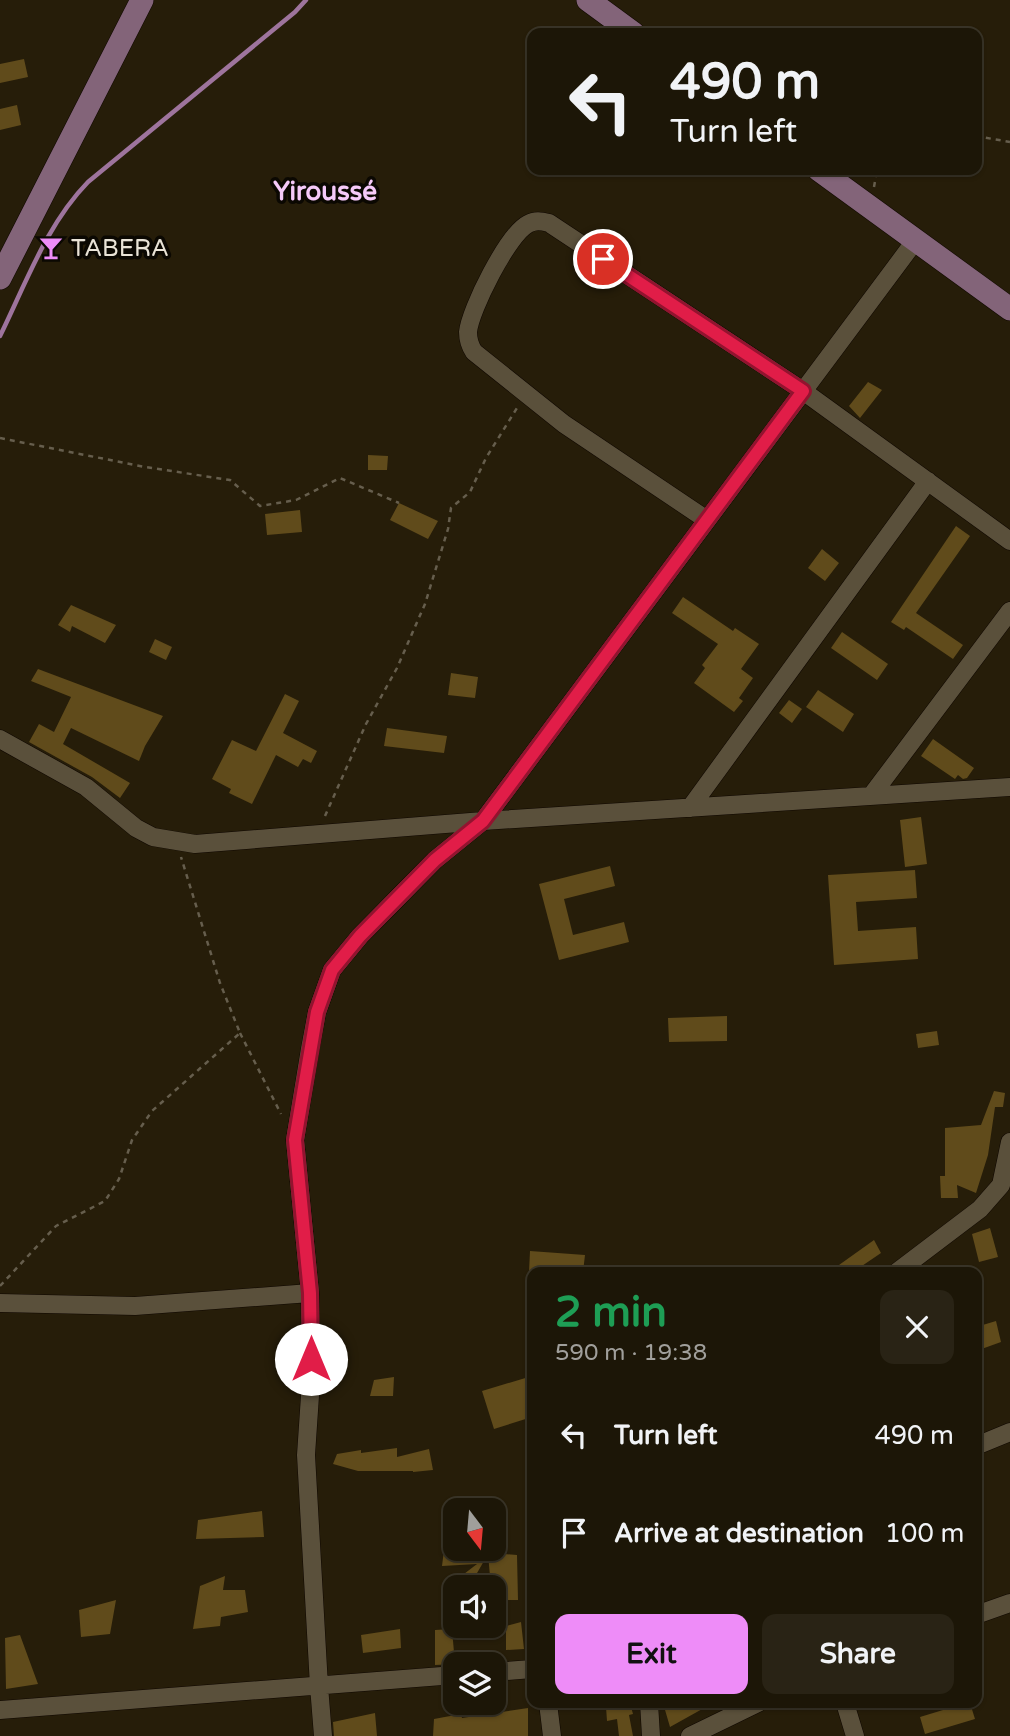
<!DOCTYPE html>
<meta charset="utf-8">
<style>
:root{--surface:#1c1607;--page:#292315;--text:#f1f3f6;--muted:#a09f9b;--line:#3a3528;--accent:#ee8cf8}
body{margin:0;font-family:"Varela Round",sans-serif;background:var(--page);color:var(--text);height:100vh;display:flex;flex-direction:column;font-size:26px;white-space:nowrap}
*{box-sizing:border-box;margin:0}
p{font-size:23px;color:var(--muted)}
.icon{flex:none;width:38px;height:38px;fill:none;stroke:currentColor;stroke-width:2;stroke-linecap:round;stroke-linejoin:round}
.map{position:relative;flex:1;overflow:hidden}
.details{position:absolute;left:527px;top:1267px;width:455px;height:441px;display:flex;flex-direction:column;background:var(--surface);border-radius:14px;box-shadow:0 2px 5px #0004,0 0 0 2px var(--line)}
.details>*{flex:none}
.banner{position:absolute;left:527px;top:28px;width:455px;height:147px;border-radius:14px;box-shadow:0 2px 5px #0004,0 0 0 2px var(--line);background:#1c1607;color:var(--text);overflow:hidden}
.needle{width:46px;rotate:164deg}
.controls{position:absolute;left:443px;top:1498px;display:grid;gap:14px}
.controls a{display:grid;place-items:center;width:63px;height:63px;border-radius:14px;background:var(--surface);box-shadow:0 2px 5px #0004,0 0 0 2px var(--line);font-size:35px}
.pin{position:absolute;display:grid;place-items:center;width:60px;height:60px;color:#fff;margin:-30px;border:4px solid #fff;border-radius:50%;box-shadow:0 2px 7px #0007}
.me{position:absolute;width:77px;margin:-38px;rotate:0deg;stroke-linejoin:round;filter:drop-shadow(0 0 5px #0008)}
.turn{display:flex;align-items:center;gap:24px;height:147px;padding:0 28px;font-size:32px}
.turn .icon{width:91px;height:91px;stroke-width:2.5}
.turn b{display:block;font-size:49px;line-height:60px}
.round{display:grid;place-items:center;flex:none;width:74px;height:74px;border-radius:14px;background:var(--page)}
.headline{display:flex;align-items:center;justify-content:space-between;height:119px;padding:0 28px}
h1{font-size:42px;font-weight:800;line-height:52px;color:#1e9e55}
.primary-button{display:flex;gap:14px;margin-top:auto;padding:14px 28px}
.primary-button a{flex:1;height:80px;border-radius:14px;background:var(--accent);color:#111;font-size:28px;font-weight:800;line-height:80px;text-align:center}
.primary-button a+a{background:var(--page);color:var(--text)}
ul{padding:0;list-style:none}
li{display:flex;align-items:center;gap:21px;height:98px;padding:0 28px}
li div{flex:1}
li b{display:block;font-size:26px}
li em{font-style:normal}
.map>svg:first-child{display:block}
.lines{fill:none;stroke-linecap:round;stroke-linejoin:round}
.stream{stroke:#9e749d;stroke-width:4.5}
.building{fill:#604b1b}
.minor-casing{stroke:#0f0700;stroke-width:19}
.major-casing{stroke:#0f0700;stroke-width:24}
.path{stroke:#665e4d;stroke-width:2.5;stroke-dasharray:5 5;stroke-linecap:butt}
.minor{stroke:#5a503b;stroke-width:18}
.major{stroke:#836479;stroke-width:23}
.route-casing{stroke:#92132f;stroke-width:18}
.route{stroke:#e11d48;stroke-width:12}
.labels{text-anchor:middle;stroke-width:7;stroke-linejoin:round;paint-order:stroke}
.poi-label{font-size:24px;fill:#e9e3d7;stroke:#0b0802;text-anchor:start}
.neighbourhood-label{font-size:26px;font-weight:bold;fill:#f5c9f9;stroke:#0b0802}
</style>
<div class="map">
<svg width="1010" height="1736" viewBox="0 0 1010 1736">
<rect width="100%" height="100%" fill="#261d09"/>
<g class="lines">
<path class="stream" d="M0 336C26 283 47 224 88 182L295 12 306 0"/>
</g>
<path class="building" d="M24 59 28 77 0 83V64Z
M17 105 21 125 0 130V109Z
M868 382 882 390 860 418 849 406Z
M368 455 388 456 387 470H368Z
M399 503 438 521 428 539 390 520Z
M300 510 302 532 267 535 265 514Z
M956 526 970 536 916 613 963 645 953 659 906 627 904 630 891 622Z
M822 549 839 563 825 581 808 568Z
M683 597 733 631 735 628 759 644 741 669 753 678 739 698 743 701 734 712 694 683 705 668 702 665 718 644 672 613Z
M71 605 116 625 105 643 72 626 70 632 58 625Z
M842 632 888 664 877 680 831 648Z
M155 639 172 647 166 660 149 652Z
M38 669 163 716 145 746 139 761 71 728 63 744 130 783 120 798 92 777 29 742 39 724 54 732 71 697 31 681Z
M451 673 478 677 475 698 448 695Z
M818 690 854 714 843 732 806 707Z
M285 694 299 701 283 733 317 751 311 763 303 759 298 767 276 755 252 804 229 793 231 789 212 779 232 740 256 751Z
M789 700 802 709 792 723 779 713Z
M387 728 447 736 444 753 384 746Z
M933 739 974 768 967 778 963 779 958 775 955 779 921 756Z
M921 817 927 864 905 867 900 820Z
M610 866 615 886 564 899 573 935 624 922 629 942 559 960 539 884Z
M915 870 917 898 856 902 858 931 916 927 918 959 834 965 828 875Z
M727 1016V1041L669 1042 668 1018Z
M937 1031 939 1045 918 1048 916 1034Z
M994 1091 1005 1093 1003 1107H995L988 1155 976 1193 957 1185 958 1198H941L940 1176H945V1128L981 1125Z
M990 1228 998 1257 979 1262 972 1234Z
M874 1240 881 1253 853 1272H846L839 1265Z
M530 1251 585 1255 583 1272H529Z
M996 1321 1001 1342 976 1351V1327Z
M532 1376V1417L494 1429 482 1391Z
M394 1377 393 1396H370L374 1380Z
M397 1448V1457L429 1449 433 1470 413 1472V1471H358L333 1464 337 1454 361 1450V1453Z
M262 1511 264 1537 196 1539 198 1520Z
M468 1549V1551L517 1555 518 1600H494V1587H491L488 1554 469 1587H447L477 1564 442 1566 444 1550Z
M225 1576 223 1590H245L248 1612 221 1617 220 1626 193 1629 200 1586Z
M116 1600 110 1634 81 1637 79 1610Z
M521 1622 524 1649 506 1650V1626Z
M400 1629 401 1648 363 1653 361 1635Z
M452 1629 455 1664 435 1665V1630Z
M20 1635 38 1684 6 1689 5 1638Z
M616 1703H630L633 1714 629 1715 633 1736H619L617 1719 607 1721 606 1707 616 1706Z
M663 1703H713L670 1727Z
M966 1703H970L975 1719 925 1734 920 1717Z
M528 1708V1736H433L434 1719 461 1714 462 1718Z
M375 1713 377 1736H334L333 1722Z"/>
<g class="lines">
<g class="minor-casing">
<path id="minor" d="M707 520 564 424 474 352C470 346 468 339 468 332 470 310 508 234 528 224 535 220 541 221 549 223L803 391 1010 541
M0 739 86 787 136 828 153 837 195 844 483 821 1010 787
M871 796 1010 611
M690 808 928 481
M897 1272 980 1209 1001 1185 1010 1142
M0 1303 135 1306 310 1293
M976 1446 1010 1432
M976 1615 1010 1603
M494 1672 532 1669
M548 1703 552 1736
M649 1703 651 1736
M845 1703 855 1736
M0 1710 455 1675
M323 1736 319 1686 306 1455 311 1381 310 1293 295 1140 310 1049 317 1012 332 970 360 936 435 860 483 821 915 241
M690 1736 758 1703"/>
</g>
<g class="major-casing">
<path id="major" d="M588 0 633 33
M819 170 1010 309
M0 278 142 0"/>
</g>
<path class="path" d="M976 136 1010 142
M874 187 877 170
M0 438 145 467 230 480 260 506 296 500 340 478 399 503
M325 816 366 724 397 668 425 604 448 529 451 508 470 492 486 458 517 408
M240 1033 281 1114
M0 1286 56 1226 105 1201 119 1179 132 1140 152 1111 240 1033 220 983 181 857"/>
<use href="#minor" class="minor"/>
<use href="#major" class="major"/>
</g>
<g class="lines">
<g class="route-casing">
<path id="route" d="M311 1359 310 1293 295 1140 317 1012 332 970 360 936 435 860 483 821 803 391 603 259"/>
</g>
<use href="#route" class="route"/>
</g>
<defs>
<g id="bar-bare" transform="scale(1.89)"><path d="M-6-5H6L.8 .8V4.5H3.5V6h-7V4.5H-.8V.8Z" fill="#ee8cf8" stroke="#0b0802" stroke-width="2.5" paint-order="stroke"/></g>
</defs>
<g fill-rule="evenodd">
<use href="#bar-bare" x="51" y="248"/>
</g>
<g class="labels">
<g class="poi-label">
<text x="71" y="256">TABERA</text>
</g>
<g class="neighbourhood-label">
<text x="325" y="200">Yiroussé</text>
</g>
</g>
</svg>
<div class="controls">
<a><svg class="needle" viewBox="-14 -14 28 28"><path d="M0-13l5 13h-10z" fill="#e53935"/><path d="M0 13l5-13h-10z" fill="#a09f9b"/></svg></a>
<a><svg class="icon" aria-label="sound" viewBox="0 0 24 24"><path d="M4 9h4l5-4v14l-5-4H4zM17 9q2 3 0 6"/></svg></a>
<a><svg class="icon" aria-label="layers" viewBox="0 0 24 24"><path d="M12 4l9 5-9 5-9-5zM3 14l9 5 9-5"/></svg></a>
</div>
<div class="pin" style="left:603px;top:259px;background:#d93025"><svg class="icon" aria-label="arrive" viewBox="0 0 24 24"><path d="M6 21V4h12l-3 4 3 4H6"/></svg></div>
<svg class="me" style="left:311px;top:1359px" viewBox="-20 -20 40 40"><circle r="19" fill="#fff"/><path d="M0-13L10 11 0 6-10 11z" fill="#e11d48"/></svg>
<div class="banner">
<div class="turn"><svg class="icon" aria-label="left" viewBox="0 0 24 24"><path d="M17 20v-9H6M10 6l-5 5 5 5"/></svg><div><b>490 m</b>Turn left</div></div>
</div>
<section class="details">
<div class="headline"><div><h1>2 min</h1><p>590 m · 19:38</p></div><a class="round"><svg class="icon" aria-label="close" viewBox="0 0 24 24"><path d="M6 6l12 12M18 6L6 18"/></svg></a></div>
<ul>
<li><svg class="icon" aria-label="left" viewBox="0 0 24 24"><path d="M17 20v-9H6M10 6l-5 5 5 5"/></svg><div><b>Turn left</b></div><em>490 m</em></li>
<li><svg class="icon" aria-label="arrive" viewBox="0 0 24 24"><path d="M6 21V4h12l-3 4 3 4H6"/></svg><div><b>Arrive at destination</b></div><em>100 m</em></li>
</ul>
<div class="primary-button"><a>Exit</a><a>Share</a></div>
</section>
</div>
